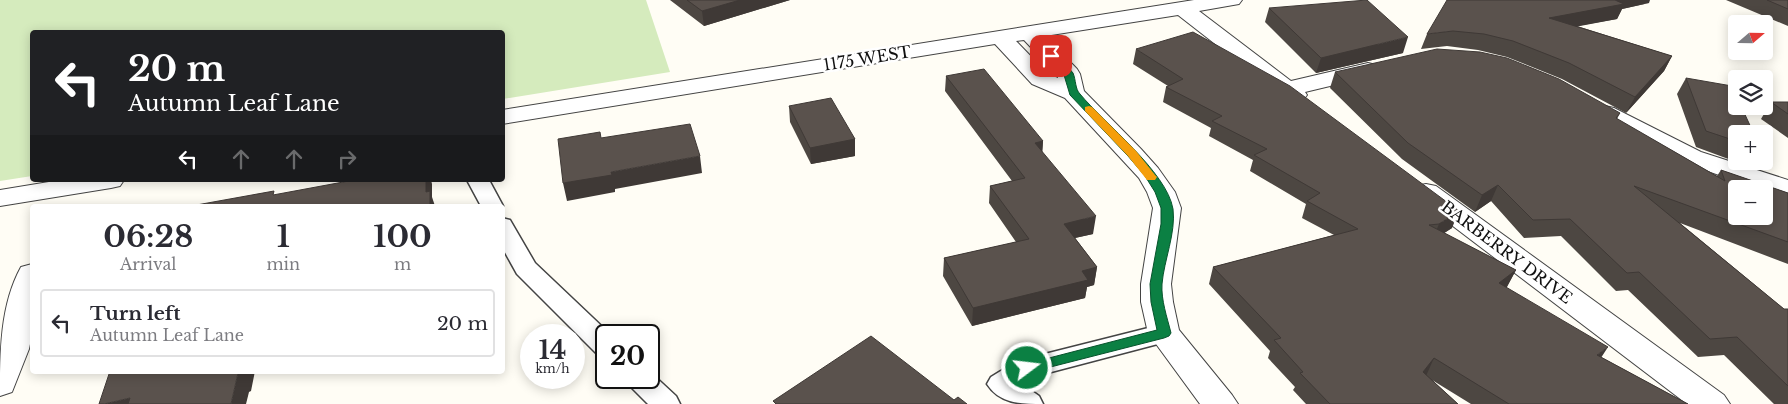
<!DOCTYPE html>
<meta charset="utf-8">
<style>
:root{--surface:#fff;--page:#f2f2f3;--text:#2b2b33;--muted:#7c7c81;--line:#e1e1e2}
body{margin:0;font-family:"Libre Baskerville",serif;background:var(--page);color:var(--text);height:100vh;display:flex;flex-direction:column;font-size:19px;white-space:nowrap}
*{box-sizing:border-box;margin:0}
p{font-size:16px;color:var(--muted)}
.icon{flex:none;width:28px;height:28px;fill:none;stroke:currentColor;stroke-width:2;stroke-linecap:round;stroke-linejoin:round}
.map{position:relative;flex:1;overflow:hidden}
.panel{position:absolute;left:30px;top:204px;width:475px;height:170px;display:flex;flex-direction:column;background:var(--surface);border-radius:5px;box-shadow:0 2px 12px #0003}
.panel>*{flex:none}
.hud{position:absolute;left:30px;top:30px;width:475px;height:152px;border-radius:5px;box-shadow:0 2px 12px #0003;background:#202124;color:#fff;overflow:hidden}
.needle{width:32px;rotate:70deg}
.fabs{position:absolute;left:1728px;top:15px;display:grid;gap:10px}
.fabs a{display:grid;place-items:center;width:45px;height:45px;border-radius:5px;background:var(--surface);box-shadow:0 2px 12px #0003;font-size:25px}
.speed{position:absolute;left:520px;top:324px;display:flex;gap:10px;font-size:25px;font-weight:700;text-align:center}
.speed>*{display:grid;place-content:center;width:65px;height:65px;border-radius:50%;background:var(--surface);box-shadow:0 2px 12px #0003;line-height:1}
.speed small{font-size:12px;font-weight:400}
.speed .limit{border:2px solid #111;border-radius:8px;background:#fff;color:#111}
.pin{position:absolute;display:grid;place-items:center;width:42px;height:42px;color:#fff;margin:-21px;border-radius:10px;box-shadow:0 2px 8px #0006}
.me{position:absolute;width:55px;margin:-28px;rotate:75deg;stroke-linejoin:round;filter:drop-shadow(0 0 4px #0008)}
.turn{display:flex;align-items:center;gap:18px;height:105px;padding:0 15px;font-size:22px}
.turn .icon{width:65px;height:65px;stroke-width:2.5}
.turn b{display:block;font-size:35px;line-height:42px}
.lanes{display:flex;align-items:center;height:48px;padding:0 15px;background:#0003;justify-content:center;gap:25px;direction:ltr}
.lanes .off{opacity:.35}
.eta{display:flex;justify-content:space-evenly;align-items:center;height:85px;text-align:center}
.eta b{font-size:30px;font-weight:700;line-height:35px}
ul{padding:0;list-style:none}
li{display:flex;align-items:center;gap:15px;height:68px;margin:0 10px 8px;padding:0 5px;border:2px solid var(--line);border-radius:5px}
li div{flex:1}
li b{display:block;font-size:19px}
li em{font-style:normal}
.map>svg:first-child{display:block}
.green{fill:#d5ebbd}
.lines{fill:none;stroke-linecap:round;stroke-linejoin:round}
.service-casing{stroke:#444;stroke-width:3}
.minor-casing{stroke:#444;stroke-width:2}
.service{fill:#fff;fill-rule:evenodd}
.minor{fill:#fff;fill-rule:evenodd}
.wall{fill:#4d4742}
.shaded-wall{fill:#3f3936}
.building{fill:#5a524d;stroke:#3f3936;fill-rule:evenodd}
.route{fill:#0b8043;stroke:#07532c}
.slow{fill:#f59e0b}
.labels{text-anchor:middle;stroke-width:5;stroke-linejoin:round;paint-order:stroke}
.street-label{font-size:16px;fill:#111;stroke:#fff}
</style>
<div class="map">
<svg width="1788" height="404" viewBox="0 0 1788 404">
<rect width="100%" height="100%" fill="#fffdf5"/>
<path class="green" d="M0 0H646L670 72 503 99 502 32H32V176L0 181Z"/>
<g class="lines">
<g class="service-casing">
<path id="service" d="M467 180H489L503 206 502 207 481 206Z
M502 218 510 220 535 263 611 335H606V356L596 353 517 274 502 247Z
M1164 324 1173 326 1177 333 1173 340 1036 376 1022 384 1039 396 1043 404C1020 404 1000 404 987 384L991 377 1017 361Z
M649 371 676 396 680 404H648L629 385 625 378H649Z"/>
</g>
<g class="minor-casing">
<path id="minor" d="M1194 0H1242L1239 4 1199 11 1291 81 1368 63 1376 65 1379 70 1376 75 1305 92 1307 95 1303 100 1295 102 1287 100 1178 15 1045 36 1077 69 1080 74 1084 91 1141 149 1158 168 1175 192 1181 208 1171 284 1173 302 1179 330 1232 395 1238 404H1200L1148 333 1141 302V284L1153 208 1147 192 1139 178 1065 98 1032 84 995 44 502 124V110ZM1024 40 1058 76V78L1048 74 1016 41Z
M1605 106 1614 108 1701 152 1788 180V196L1730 179 1683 162 1596 118 1593 113 1596 108Z
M61 180H124L120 186 111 188 0 206V190Z
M1426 184 1436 186 1724 395 1730 404H1687L1416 198 1412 192 1416 186Z
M32 264V334L29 349 12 392 0 396C0 352 0 305 21 267Z"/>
</g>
<use href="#service" class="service"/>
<use href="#minor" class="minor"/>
</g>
<path class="wall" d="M670 0H790L704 26Z
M1726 0H1788V26Z
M1649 3 1622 9 1617 19 1577 26 1672 56 1664 71 1626 113 1562 79 1507 57 1478 50 1447 46 1421 49 1427 34Z
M1269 8 1403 53 1316 73 1265 22Z
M1136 49 1452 228 1444 233 1516 270 1506 288 1601 357 1688 404H1471L1432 380 1458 404H1306L1293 390 1295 387 1268 358 1270 351 1209 284 1213 267 1334 235 1302 218 1306 204 1250 171 1253 160 1209 136 1211 128 1163 102 1166 87 1168 86 1133 64Z
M1335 72 1620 113 1617 119 1717 176 1721 170 1788 193V264L1680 223 1784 309H1788V404H1774L1724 355 1698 357 1628 290 1616 291 1561 236 1524 238 1491 201 1475 212 1402 159 1330 88Z
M946 76 1043 141 1042 152 1093 234 1075 238 1097 267 1094 285 1087 287 1085 298 972 326 943 276 944 258 1016 242 989 203 990 186 1012 181 945 91Z
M1686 78 1736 134V161H1754L1750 167 1696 147 1677 94Z
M1771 102H1788V138L1761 119Z
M789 106 855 139V156L811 164 790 122Z"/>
<path class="shaded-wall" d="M740 0H790L704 26 702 11Z
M1609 0H1650L1649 3 1622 9 1617 19 1543 33 1549 18Z
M1408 37 1403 53 1316 73 1321 58Z
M1672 56 1664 71 1626 113 1635 97Z
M855 139V156L811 164 810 148Z
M1043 141 1042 158 1035 143Z
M700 156 702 173 615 189V192L567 201 563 183 611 172Z
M426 180H431L432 184V197L435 206H430L426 192Z
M1498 185 1491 201 1475 212 1482 195Z
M1459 211 1452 228 1432 241 1439 224Z
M1096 216 1093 234 1061 241 1064 224Z
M1097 267 1094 285 1087 287 1085 298 972 326 973 308 1082 271Z
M1516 270 1507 287 1491 301 1499 283Z
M1608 347 1597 364V355Z
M1434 358 1426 376 1423 372Z
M241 371H255L251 391 249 392 246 404H231L238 373Z
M130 398 134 404H104Z"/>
<path class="building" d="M687 0H740L702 11Z
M1367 0 1408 37 1321 58 1269 8Z
M1447 0H1615L1624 4 1549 18 1672 56 1635 97 1569 63 1513 41 1484 34 1453 31 1427 34Z
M1767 0H1788V9Z
M1193 32 1290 86 1459 211 1439 224 1429 225 1516 270 1499 283 1608 347 1597 355 1688 404H1509L1434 358 1423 372 1458 404H1330L1300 373 1303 372 1274 340 1281 338 1213 267 1358 229 1307 201 1320 193 1254 155 1267 149 1212 121 1222 116 1166 87 1183 79 1136 49Z
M1437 49 1480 52 1507 58 1559 79 1620 113 1616 118 1725 181 1721 170 1788 193V242L1634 186 1784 309H1788V386L1737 337 1710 339 1639 272 1627 273 1570 219 1533 220 1498 185 1482 195 1408 143 1335 72ZM1736 189H1764V216H1736Z
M984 69 1043 141 1035 143 1096 216 1064 224 1097 267 1082 271 1088 280 973 308 944 258 1029 239 990 186 1025 178 946 76Z
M1686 78 1732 86 1736 95V106H1741L1754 134H1736V141L1706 131Z
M831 98 855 139 810 148 789 106Z
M1771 102H1788V114Z
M690 124 700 156 611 172 612 175 563 183 558 139 600 132 601 138Z
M354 180H426V192L430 191V206H191L274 191 273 195Z
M871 336 954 400 958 397 967 404H776L773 401Z
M110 371H241L240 373H238L231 404H128L130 398 104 404H99Z"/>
<path class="route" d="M1051 53 1054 54C1060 60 1068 66 1073 73 1076 80 1075 89 1080 94 1104 123 1167 172 1173 209 1176 233 1164 260 1162 284 1161 300 1167 317 1171 333L1169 336 1164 338 1027 373 1022 372 1020 368 1022 365 1157 330 1151 302 1150 284 1161 224V208L1155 192 1145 176 1128 156 1070 95 1064 75 1046 56Z"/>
<path class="slow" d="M1089 106 1092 107 1136 151 1155 175 1157 177 1155 180H1147L1128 156 1085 111V107Z"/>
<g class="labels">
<g class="street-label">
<text transform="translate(867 58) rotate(-9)" y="6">1175 WEST</text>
<text transform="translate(1507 252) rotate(37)" y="6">BARBERRY DRIVE</text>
</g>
</g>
</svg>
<div class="fabs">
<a><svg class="needle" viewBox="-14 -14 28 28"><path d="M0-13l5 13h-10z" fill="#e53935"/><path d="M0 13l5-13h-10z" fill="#7c7c81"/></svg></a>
<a><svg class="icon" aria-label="layers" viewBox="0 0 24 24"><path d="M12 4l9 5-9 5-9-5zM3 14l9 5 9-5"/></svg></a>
<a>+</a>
<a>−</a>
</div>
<div class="speed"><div>14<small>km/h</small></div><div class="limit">20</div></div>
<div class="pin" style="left:1051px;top:56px;background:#d93025"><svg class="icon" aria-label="arrive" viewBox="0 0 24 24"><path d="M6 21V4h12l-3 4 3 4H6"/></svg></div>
<svg class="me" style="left:1027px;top:368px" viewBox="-20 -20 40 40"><circle r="17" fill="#0b8043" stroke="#fff" stroke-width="3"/><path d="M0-11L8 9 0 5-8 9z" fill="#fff"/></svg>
<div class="hud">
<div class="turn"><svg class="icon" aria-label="left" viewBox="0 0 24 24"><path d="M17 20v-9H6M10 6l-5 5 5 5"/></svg><div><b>20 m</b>Autumn Leaf Lane</div></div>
<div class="lanes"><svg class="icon" aria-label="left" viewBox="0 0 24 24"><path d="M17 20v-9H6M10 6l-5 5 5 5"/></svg><svg class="icon off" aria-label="ahead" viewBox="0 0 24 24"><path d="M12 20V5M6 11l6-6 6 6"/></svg><svg class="icon off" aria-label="ahead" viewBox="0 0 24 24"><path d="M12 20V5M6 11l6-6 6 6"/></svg><svg class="icon off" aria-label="right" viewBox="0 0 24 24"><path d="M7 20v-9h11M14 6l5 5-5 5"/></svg></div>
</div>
<section class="panel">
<div class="eta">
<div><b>06:28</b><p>Arrival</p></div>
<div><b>1</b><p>min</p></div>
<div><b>100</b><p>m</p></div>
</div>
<ul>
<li><svg class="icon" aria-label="left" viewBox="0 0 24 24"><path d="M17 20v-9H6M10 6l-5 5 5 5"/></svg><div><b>Turn left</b><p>Autumn Leaf Lane</p></div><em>20 m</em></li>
</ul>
</section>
</div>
